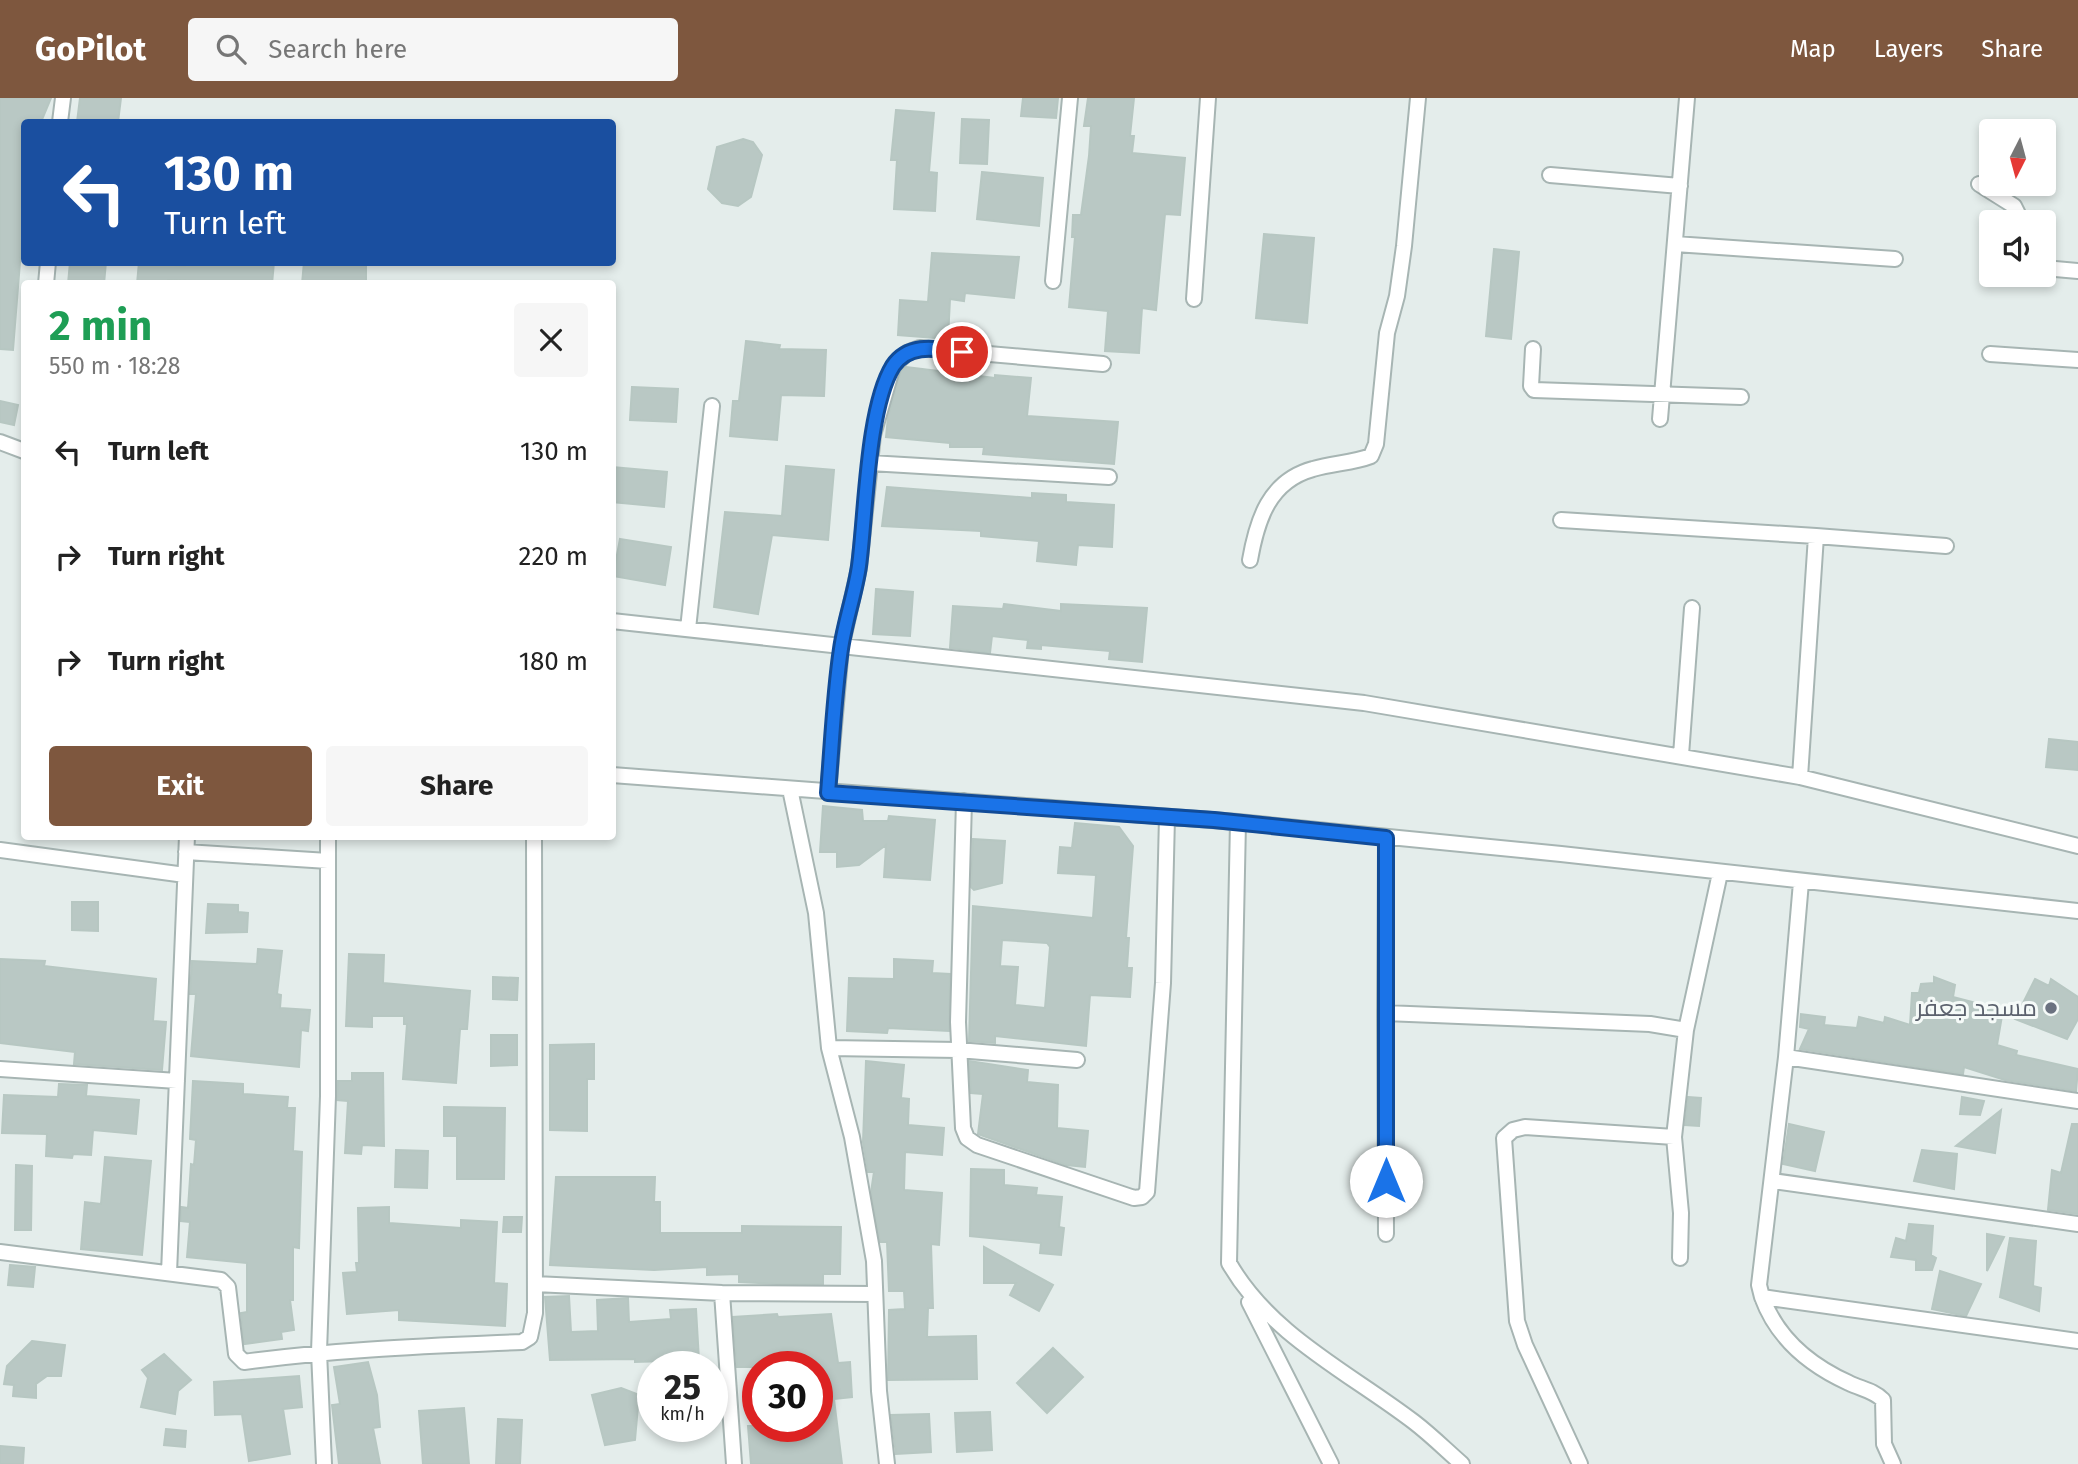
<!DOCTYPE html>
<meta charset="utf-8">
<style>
:root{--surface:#fff;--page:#f6f6f6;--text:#222;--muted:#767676;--accent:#7e573e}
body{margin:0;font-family:"Fira Sans",Cairo,sans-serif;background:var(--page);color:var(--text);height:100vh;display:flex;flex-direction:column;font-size:26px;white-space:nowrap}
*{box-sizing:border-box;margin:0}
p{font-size:23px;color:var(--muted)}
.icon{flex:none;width:38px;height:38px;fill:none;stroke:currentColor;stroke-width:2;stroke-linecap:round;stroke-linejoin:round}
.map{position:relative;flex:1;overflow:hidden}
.panel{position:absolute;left:21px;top:182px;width:595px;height:560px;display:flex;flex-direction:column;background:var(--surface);border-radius:7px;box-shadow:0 4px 10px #0003}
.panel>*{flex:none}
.banner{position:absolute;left:21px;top:21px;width:595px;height:147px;border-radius:7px;box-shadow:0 4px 10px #0003;background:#1a4fa0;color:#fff;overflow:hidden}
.needle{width:46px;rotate:186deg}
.tools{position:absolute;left:1979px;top:21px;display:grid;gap:14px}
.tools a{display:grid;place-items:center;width:77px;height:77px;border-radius:7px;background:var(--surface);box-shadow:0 4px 10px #0003;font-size:35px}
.speed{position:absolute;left:637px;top:1253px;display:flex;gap:14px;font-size:35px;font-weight:700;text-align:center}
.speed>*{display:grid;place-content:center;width:91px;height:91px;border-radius:50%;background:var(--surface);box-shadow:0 4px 10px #0003;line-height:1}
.speed small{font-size:18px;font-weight:400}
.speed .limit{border:10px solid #d22;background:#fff;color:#111}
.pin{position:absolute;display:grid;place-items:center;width:60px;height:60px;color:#fff;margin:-30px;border:4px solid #fff;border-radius:50%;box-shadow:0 2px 7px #0007}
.me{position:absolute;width:77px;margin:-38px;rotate:0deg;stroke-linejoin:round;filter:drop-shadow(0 0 5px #0008)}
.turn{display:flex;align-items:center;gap:24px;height:147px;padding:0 28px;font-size:32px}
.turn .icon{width:91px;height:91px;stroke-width:2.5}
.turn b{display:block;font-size:49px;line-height:60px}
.round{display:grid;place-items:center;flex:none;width:74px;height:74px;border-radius:7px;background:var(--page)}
.overview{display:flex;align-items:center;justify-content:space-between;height:119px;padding:0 28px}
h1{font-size:42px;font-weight:700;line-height:52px;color:#1e9e55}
.cta{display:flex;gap:14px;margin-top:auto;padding:14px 28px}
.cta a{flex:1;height:80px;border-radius:7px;background:var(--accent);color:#fff;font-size:28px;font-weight:700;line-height:80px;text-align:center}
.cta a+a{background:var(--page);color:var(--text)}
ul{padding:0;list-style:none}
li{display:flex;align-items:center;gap:21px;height:105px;padding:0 28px}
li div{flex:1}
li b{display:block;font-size:26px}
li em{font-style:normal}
header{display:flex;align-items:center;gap:42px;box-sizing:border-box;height:98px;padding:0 35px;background:var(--accent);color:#fff}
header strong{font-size:33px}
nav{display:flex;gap:38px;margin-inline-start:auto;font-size:24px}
.search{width:490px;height:63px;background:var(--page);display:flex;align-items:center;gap:18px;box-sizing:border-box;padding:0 24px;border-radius:7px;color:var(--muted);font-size:26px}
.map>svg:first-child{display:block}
.building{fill:#b9c8c4;stroke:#b7c7c2;stroke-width:2;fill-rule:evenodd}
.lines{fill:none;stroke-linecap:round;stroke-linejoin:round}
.minor-casing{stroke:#a7b5b3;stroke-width:18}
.minor{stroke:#fff;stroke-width:14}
.route-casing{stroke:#114b97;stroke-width:18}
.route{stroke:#1a73e8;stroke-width:12}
.worship-dot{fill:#6b7280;stroke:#f5faf8;stroke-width:2.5}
.labels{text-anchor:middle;stroke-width:6;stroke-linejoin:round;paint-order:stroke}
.worship-label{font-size:24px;fill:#5b616d;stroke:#f5faf8;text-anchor:end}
</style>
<header>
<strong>GoPilot</strong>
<div class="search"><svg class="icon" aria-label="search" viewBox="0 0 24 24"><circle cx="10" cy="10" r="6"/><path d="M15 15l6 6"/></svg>Search here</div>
<nav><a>Map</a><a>Layers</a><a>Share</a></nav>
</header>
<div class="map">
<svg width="2078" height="1366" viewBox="0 0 2078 1366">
<rect width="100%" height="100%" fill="#e4edeb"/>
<path class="building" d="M0 0H51L41 24H24V114L13 252 0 251Z
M80 0H121L118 24H77Z
M1023 0H1058L1056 20 1021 18Z
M1088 0H1134L1130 38H1134L1132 55 1185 60 1180 117 1165 116 1156 212 1142 210 1139 255 1105 253 1108 213 1069 209 1075 139H1072L1073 117H1081L1089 58 1091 28H1084Z
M896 12 934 15 929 74 937 75 935 113 894 111 897 62H891Z
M962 21 989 22 987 66 960 65Z
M743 41 753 44 762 57 751 99 738 108 722 105 708 91 717 49Z
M982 74 1043 80 1039 128 977 121Z
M1264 136 1314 140 1307 225 1256 220Z
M1494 151 1519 154 1511 241 1486 238Z
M932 155 1019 159 1014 200 965 195 964 203 950 201 948 241 898 237 900 202 928 204Z
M70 164H106L104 186H68Z
M139 164 185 168 186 164H274L272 186 168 182 167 186H137Z
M304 164H366V186H302Z
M746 243 780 247 779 251 826 252 824 298 781 297 777 342 730 338 733 303H739Z
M906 269 995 280V277L1031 280 1027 318 1118 324 1114 366 983 356 984 349H950V345L886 339 888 319 901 273Z
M632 289 678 291 676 324 630 322Z
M0 303 18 307 14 327 0 324Z
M786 368 834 372 828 442 772 437 758 516 714 509 725 414 782 418Z
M612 369 667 374 664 409 612 404Z
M887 389 1032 400V395L1066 397V404L1114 407 1112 449 1078 447 1076 467 1037 463 1039 443 981 438V433L882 428Z
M620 441 671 449 665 487 613 478Z
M876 491 913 494 910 538 873 536Z
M1004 506 1061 513V506L1147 510 1142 564 1109 561 1110 553 1041 547V551L1027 550 1028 542 992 538 990 555 950 550 953 508 1003 511Z
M2049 641 2078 644V672L2046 669Z
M823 708 862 712 863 723H888L889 718 935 722 930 782 884 779 886 747 859 767 837 769V754H820Z
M1075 725 1119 729 1133 748 1126 840H1129L1127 870H1132L1130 899 1090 897 1086 948 995 938V945L969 943 973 808 1093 820 1096 777 1058 775 1060 749 1072 750ZM1002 842 1047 845 1050 849 1045 910 1015 907 1018 869 1000 868Z
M973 741 1005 743 1002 785 974 792 971 789Z
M72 804H98V833L72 832Z
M208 806 238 807V814L248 815 247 834 206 835Z
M258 851 282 853 277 896 281 897 280 910 310 912 308 933 301 932 299 969 191 958 196 896H190L192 863 257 866Z
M349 856 384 857 383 885 470 893 467 931H460L456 985 403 981 407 926H404V918H372V929L346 928Z
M0 861 45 863 44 868 156 881 153 923 166 924 162 972 74 966 75 954 0 945Z
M894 861 933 863 932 875 950 876 949 933 888 930 887 935 847 933 849 880 894 881Z
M493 879 518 880 517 902 493 901Z
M1934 879 1955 887 1953 899 2003 912 1997 947 2017 953 2016 957 2078 971 2076 993 2005 982 1964 969 1963 976 1800 951 1809 931 1800 929 1801 916 1825 919 1824 927 1857 930 1859 919 1884 925 1885 919 1910 927 1912 895H1919L1921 886 1934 885Z
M2035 881 2049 888 2051 881 2078 899V921L2067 941 2015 921Z
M491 937H517V967L491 968Z
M594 946V981H587V1033L550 1032V947Z
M866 963 904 967 901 1000 909 1001 908 1027 944 1030 942 1057 905 1054 904 1092 942 1095 939 1147 931 1146 933 1210H928L927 1239 976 1238 977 1281 888 1282 889 1212 905 1211 904 1193H889L887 1144H880L871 1094 874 1074H868L863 1044Z
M969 963 1028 972 1027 984 1058 987 1057 1030 1088 1033 1085 1069 1066 1067 978 1036 983 996 971 995Z
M352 975H383L384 1048 362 1047 361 1056 345 1055 348 1003 337 1002 338 983H352Z
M193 983 243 986V996L288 999 287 1010H295L293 1053 302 1054 299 1150 293 1149V1202H290L294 1232 281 1234 282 1241 244 1246 241 1215 247 1214V1165L187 1159 190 1124 181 1123V1109L188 1110 191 1066 194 1067 196 1042 190 1041Z
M59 986 87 987 86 998 139 1002 136 1036 93 1032 91 1057 73 1056 72 1060 46 1058 47 1036 2 1035 4 997 58 999Z
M1688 999 1701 1000 1699 1028 1685 1027Z
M1962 999 1984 1003 1980 1017 1960 1016Z
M444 1009 505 1010 504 1081H457V1038H444Z
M2001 1012 1995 1055 1956 1048Z
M1789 1026 1824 1034 1815 1073 1783 1066Z
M2072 1026H2078V1116L2048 1112 2052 1072 2061 1075Z
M396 1052 428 1053 427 1090 395 1089Z
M1922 1052 1957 1056 1954 1091 1914 1083Z
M105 1059 151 1063 142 1157 81 1151 85 1104 101 1106Z
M16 1067 32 1068 31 1132H15Z
M971 1071 1004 1072V1087L1037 1090 1036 1097 1062 1099 1059 1129 1064 1130 1061 1157 1040 1155 1041 1145 970 1138Z
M556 1079H655L654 1104H660V1135H742V1128L841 1129 840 1176H823V1186H777L739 1184V1176L707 1177V1169L654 1172 550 1167Z
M389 1109V1125L461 1130V1122L497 1124 494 1185 507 1186 505 1228 399 1222V1212L347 1216 343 1175 357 1174 356 1165H359L358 1110Z
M504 1119H522L521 1134H503Z
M1909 1126 1933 1128 1931 1157 1936 1160 1932 1172H1916V1162L1891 1159 1896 1140 1906 1143Z
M1987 1136 2004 1139 1987 1173Z
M2010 1140 2036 1143 2033 1188 2041 1190 2039 1213 2000 1199Z
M984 1149 1053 1187 1039 1213 1010 1197 1016 1185H984Z
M10 1167 35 1169 33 1189 8 1187Z
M1940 1173 1981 1186 1966 1218 1932 1211Z
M569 1198 571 1234 598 1233 597 1202 628 1200 629 1224 671 1221 670 1212 696 1211 699 1262 635 1264V1261L550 1262 545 1199Z
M777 1216 778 1219 831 1216 838 1265 850 1264 852 1299 834 1301 842 1366H751L748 1328H817V1269H737L733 1219Z
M32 1243 65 1247 61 1278H47L36 1286V1300L13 1298 14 1287 4 1286 7 1268Z
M1053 1250 1083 1279 1047 1315 1017 1285Z
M164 1256 191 1282 178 1293 175 1316 141 1309 148 1280 142 1272Z
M368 1264 377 1297 380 1329 373 1330 380 1366H339L332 1307 340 1306 334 1269Z
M299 1278 302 1309 283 1311 290 1356 249 1363 242 1316 215 1317 214 1284Z
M621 1290 639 1297 635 1342 605 1347 592 1297Z
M464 1310 469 1366H423L419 1313Z
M990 1314 992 1352 957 1354 955 1315Z
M929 1316 931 1354 896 1356 891 1317Z
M498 1321 522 1322 520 1366H496Z
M166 1331 186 1333 185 1349 164 1347Z
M0 1348 24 1350 23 1366H0Z"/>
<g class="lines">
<g class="minor-casing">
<path id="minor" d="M60 24 63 0
M1550 77 1680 88
M1979 86 2014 108 2022 124
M1675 146 1895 161
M2044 170 2078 173
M1053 183 1070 0
M46 186 48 164
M1194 201 1208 0
M1533 251 1531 288 1534 292 1741 299
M1990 256 2078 262
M1660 321 1687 0
M0 344 24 353
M870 365 1109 379
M1561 422 1816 438 1800 679
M1816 438 1946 448
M1250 462C1257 422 1269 383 1313 371 1333 365 1353 365 1371 358L1376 346 1387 235 1397 198 1404 148 1418 0
M612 523 1364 605 1800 679 2078 748
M688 531 712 308
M1681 657 1692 510
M612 677 1238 724 1561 756 2078 813
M790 691 816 815 829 950 852 1039 874 1163 879 1293 887 1366
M828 695 841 550 859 470 873 337 893 268 907 255 920 250 1103 266
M964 703 958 924 963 1030 967 1040 977 1047 1134 1100 1142 1099 1147 1094 1163 885 1167 719
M1238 724 1229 1165C1270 1237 1350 1275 1414 1324 1431 1337 1446 1352 1462 1366
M1386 740 1385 915 1650 926 1686 932 1720 775
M0 752 185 777
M186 754 328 763
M1801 784 1786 959 2078 1003
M1385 915 1386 1136
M829 950 958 952 1077 962
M1786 959 1759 1187 1762 1199 2078 1243
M0 971 177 983
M1674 1039 1681 1115 1680 1160
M1773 1083 2078 1126
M0 1154 221 1182 228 1189 236 1256 244 1264C337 1251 429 1248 522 1244L530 1239 535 1215 534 738
M169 1175 187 738
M535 1186 722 1195 875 1196
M722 1195 734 1366
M1762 1199C1777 1240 1809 1267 1849 1285 1861 1291 1873 1292 1883 1302L1884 1346 1893 1366
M1249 1204 1331 1366
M324 1366 319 1254 328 998V738
M1580 1366 1525 1247 1517 1223 1504 1040 1513 1032 1525 1029 1674 1039 1686 932"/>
</g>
<use href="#minor" class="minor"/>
</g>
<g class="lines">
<g class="route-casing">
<path id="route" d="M962 254C938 251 909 244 893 268 867 310 866 416 859 468 855 496 845 523 841 551 834 598 832 647 828 695L1214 722 1386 740V1083"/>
</g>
<use href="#route" class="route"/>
</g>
<circle class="worship-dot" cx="2051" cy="910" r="7"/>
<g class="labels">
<g class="worship-label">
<text x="2037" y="918">مسجد جعفر</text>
</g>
</g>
</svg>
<div class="tools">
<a><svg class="needle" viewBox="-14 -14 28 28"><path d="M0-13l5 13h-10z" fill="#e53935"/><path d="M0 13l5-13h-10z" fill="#767676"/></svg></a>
<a><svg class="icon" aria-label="sound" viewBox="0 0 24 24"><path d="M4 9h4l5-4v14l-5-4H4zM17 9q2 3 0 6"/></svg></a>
</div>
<div class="speed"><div>25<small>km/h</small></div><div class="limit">30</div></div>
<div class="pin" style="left:962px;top:254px;background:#d93025"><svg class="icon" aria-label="arrive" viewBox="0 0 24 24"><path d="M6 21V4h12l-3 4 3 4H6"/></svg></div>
<svg class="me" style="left:1386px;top:1083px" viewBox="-20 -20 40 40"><circle r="19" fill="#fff"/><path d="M0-13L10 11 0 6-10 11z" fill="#1a73e8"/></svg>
<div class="banner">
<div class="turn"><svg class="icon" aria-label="left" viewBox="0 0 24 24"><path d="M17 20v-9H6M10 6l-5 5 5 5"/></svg><div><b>130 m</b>Turn left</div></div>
</div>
<section class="panel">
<div class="overview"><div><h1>2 min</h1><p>550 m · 18:28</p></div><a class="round"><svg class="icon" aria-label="close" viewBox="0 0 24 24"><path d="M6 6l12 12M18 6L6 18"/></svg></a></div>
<ul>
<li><svg class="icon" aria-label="left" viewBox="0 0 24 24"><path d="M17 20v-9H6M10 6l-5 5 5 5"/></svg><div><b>Turn left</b></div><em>130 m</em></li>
<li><svg class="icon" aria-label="right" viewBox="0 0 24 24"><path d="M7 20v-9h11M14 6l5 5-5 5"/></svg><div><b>Turn right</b></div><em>220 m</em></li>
<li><svg class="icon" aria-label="right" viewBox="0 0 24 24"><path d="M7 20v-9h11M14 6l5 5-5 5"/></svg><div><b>Turn right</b></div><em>180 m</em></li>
</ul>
<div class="cta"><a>Exit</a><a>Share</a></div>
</section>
</div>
